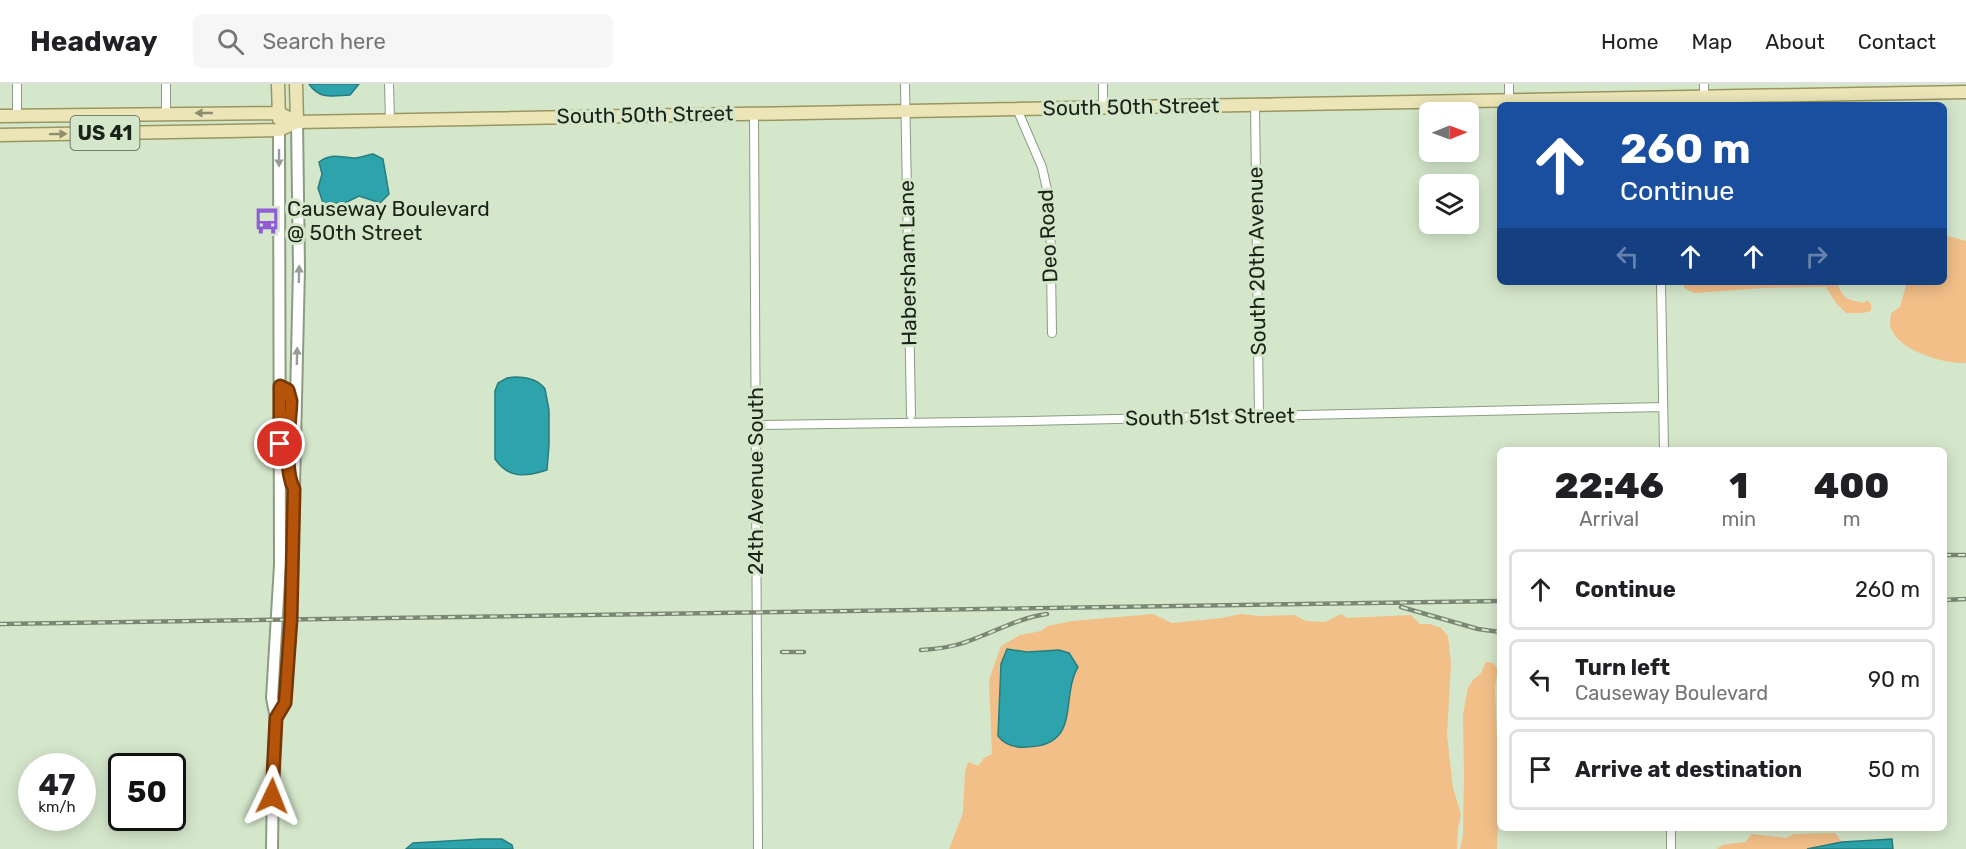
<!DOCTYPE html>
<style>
:root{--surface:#fff;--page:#f6f6f6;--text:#202124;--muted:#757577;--line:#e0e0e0}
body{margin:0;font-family:Rubik,sans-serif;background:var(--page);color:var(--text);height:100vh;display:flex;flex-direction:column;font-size:22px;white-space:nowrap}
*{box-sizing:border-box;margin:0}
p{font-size:20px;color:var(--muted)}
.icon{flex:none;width:33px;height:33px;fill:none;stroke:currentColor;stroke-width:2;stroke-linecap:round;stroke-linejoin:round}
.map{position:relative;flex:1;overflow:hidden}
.panel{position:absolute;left:1497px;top:363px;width:450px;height:384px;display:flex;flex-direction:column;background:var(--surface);border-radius:9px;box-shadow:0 3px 15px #0003}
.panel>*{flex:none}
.hud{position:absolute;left:1497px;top:18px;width:450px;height:183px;border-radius:9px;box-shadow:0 3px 15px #0003;background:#1a4fa0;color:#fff;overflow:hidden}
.needle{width:39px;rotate:89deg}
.tools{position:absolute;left:1419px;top:18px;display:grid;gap:12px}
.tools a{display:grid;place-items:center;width:60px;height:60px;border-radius:9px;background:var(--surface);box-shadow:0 3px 15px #0003;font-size:30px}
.speed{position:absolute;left:18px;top:669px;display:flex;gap:12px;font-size:30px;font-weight:700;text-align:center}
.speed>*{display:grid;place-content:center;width:78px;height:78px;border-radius:50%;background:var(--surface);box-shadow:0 3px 15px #0003;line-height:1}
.speed small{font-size:15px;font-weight:400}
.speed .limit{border:3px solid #111;border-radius:9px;background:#fff;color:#111}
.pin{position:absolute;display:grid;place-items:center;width:51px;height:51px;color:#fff;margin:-26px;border:3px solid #fff;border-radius:50%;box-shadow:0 2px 6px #0007}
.me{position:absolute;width:66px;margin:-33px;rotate:2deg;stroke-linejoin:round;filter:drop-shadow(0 0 4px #0008)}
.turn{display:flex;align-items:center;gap:21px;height:126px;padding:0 24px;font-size:27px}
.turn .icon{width:78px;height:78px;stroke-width:2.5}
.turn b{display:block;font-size:42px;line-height:51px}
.lanes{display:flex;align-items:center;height:57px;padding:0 24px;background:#0003;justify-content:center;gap:30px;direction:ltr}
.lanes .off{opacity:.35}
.eta{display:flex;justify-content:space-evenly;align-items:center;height:102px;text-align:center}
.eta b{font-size:36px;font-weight:800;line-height:42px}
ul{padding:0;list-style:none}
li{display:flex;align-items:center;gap:18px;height:81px;margin:0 12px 9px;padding:0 12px;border:3px solid var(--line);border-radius:9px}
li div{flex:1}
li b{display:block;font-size:22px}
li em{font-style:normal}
header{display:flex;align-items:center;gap:36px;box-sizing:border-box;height:84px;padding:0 30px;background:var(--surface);border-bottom:2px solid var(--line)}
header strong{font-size:28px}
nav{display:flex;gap:33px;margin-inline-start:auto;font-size:21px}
.search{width:420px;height:54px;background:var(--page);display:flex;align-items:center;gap:15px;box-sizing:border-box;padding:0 21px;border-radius:9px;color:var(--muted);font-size:22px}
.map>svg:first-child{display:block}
.green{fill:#f2bf88}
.water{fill:#2da4ab;stroke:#287d7f;stroke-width:1.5}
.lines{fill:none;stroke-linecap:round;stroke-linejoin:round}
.minor-casing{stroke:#8b9c82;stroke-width:10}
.secondary-casing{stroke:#8b9c82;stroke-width:14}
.primary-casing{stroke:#9a9660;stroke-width:15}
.minor{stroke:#fff;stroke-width:8}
.secondary{stroke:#fff;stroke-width:10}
.primary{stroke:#ece5b7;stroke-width:12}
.rail-casing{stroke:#7b8774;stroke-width:4.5}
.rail{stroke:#d5e7cb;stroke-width:2;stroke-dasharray:7;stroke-linecap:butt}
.oneway{fill:#8e8d6f}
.oneway2{fill:#989c97}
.route-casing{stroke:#753606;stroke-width:15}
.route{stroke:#b45309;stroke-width:10}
.labels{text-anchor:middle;stroke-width:6;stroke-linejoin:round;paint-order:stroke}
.shield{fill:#d5e7cb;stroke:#535d4e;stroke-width:1.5}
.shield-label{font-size:20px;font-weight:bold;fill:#1b2218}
.street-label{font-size:21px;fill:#1b2218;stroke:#d5e7cb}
.poi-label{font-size:21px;fill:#1b2218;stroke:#d5e7cb;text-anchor:start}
</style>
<header>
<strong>Headway</strong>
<div class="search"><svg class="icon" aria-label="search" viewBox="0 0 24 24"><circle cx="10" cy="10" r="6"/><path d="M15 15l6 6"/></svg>Search here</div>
<nav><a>Home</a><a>Map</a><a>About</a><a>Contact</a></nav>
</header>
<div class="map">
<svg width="1966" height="765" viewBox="0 0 1966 765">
<rect width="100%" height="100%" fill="#d5e7cb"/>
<path class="green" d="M1944 151 1966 157V279C1945 280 1898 267 1891 244 1889 240 1891 233 1891 229L1900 223 1907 198H1944Z
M1684 198H1837C1843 216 1846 215 1864 219L1867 216 1871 220V227L1863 229H1846L1836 219 1826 203 1763 204 1694 209 1684 204Z
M1153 530 1172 539 1222 534 1240 530 1260 532 1294 531 1306 537 1325 538 1341 530 1347 534 1411 531 1420 540H1430L1441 544 1448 552 1451 580 1447 651 1453 704 1461 731 1458 744 1457 765H949L963 729 965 687 968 678 978 682 984 674 992 670 989 596 1001 562 1020 551 1041 547 1048 542 1072 537Z
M1486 578 1493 579 1498 584 1495 604 1499 708 1497 765H1460L1463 751 1464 689 1463 630 1468 604 1473 596 1481 589Z
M1835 749 1842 758 1807 765H1717L1722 761 1745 758 1752 750 1786 754 1794 750Z"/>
<path class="water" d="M309 0H359L350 11C332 12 320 16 309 0Z
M373 70 383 75 389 110 380 119 359 112 345 119H323L318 104 322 90 319 78C331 69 339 73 353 74 360 74 367 71 373 70Z
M515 293C526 293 538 295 545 305L549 326V361L547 386C525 393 509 395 495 375V307L498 299 507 294Z
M1007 565 1027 568 1059 566 1069 569 1078 583C1060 613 1082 662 1027 663 1015 664 1005 661 998 652L1001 580Z
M482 755H502L512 761 513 765H406L413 759Z
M1892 755 1893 765H1807L1842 758Z"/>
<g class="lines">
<g class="minor-casing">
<path id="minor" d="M17 0V32
M166 0V30
M389 0 390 36
M905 0 911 331
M1103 0V23
M1509 0V16
M1704 13V0
M1255 21 1259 332
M1017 25 1042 83 1050 119 1052 249
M754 30 758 765
M1661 198 1664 366
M756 341 1028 337 1663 323
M1671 744V765"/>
</g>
<g class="secondary-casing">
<path id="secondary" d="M276 634 285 619 291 535 299 184 297 38
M272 765 273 694 276 634 272 614 280 481 279 46"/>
</g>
<g class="primary-casing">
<path id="primary" d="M278 0 279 35
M296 0 297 38
M0 32 279 29 297 38
M0 51 279 46 297 38 1966 8"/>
</g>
<use href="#minor" class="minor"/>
<use href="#secondary" class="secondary"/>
<use href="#primary" class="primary"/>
<g class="rail-casing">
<path id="rail" d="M1944 471H1966
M1944 516 1966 515
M1401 523 1478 545 1500 548
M0 540 1500 517
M921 566C935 565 949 564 963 559 991 550 1017 534 1047 530
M782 568H804"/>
</g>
<use href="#rail" class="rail"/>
</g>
<defs><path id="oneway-solid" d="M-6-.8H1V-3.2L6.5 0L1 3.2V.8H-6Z" transform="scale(1.5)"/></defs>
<g class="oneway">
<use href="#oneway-solid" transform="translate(204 29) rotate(180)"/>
<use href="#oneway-solid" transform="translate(58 50) rotate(-1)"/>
</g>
<g class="oneway2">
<use href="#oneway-solid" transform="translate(279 74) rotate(90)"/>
<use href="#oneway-solid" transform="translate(299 190) rotate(-89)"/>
<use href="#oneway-solid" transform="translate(297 272) rotate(-89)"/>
</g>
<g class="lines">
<g class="route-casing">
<path id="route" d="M272 712 276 634 285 619 291 535 294 405C283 384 290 341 291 317L288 306 280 302V360"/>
</g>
<use href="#route" class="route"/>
</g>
<defs>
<g id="bus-bare" transform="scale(2.07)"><path d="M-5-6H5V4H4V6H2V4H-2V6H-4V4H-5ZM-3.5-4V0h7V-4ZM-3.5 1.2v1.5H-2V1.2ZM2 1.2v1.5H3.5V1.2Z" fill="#905dd6" stroke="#d5e7cb" stroke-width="2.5" paint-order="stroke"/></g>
</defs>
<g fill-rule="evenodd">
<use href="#bus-bare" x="267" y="137"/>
</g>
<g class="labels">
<rect class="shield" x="70.5" y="32" width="69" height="34" rx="4.5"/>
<g class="shield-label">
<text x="105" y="56">US 41</text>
</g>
<g class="street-label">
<text transform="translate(1131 23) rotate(-1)" y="7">South 50th Street</text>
<text transform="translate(645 31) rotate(-1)" y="7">South 50th Street</text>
<text transform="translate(1048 152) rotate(-93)" y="7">Deo Road</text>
<text transform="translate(1257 177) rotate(-91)" y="7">South 20th Avenue</text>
<text transform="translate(908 179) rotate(-91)" y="7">Habersham Lane</text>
<text transform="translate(1210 333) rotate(-1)" y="7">South 51st Street</text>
<text transform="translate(756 397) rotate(-90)" y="7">24th Avenue South</text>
</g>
<g class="poi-label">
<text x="287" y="132">Causeway Boulevard<tspan x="287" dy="24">@ 50th Street</tspan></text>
</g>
</g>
</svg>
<div class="tools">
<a><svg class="needle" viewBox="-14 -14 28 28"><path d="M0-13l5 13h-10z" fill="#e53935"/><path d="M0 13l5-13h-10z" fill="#757577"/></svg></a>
<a><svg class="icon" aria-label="layers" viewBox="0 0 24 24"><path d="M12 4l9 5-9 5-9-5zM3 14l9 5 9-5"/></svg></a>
</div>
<div class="speed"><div>47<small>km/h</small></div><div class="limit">50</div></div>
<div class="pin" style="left:280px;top:360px;background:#d93025"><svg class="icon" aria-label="arrive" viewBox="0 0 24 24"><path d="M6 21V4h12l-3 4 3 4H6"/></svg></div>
<svg class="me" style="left:272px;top:712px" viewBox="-20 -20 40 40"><path d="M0-17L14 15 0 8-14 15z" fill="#b45309" stroke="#fff" stroke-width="4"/></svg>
<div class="hud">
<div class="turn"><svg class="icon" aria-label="ahead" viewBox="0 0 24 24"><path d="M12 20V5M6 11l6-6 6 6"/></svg><div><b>260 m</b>Continue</div></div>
<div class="lanes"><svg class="icon off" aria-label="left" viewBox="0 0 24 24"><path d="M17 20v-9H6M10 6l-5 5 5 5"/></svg><svg class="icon" aria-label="ahead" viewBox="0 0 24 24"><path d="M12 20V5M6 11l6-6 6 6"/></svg><svg class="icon" aria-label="ahead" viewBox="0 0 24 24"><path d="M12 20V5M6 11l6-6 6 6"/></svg><svg class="icon off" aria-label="right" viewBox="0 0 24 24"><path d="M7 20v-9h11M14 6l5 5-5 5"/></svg></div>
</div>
<section class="panel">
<div class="eta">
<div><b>22:46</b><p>Arrival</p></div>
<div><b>1</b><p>min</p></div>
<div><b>400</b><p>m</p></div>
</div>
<ul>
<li><svg class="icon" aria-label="ahead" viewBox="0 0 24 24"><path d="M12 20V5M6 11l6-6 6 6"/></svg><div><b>Continue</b></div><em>260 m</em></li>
<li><svg class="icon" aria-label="left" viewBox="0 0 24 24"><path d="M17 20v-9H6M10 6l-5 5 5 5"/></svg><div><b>Turn left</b><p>Causeway Boulevard</p></div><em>90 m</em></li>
<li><svg class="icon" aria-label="arrive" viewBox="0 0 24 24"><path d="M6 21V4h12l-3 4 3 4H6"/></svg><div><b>Arrive at destination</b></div><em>50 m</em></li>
</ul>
</section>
</div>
